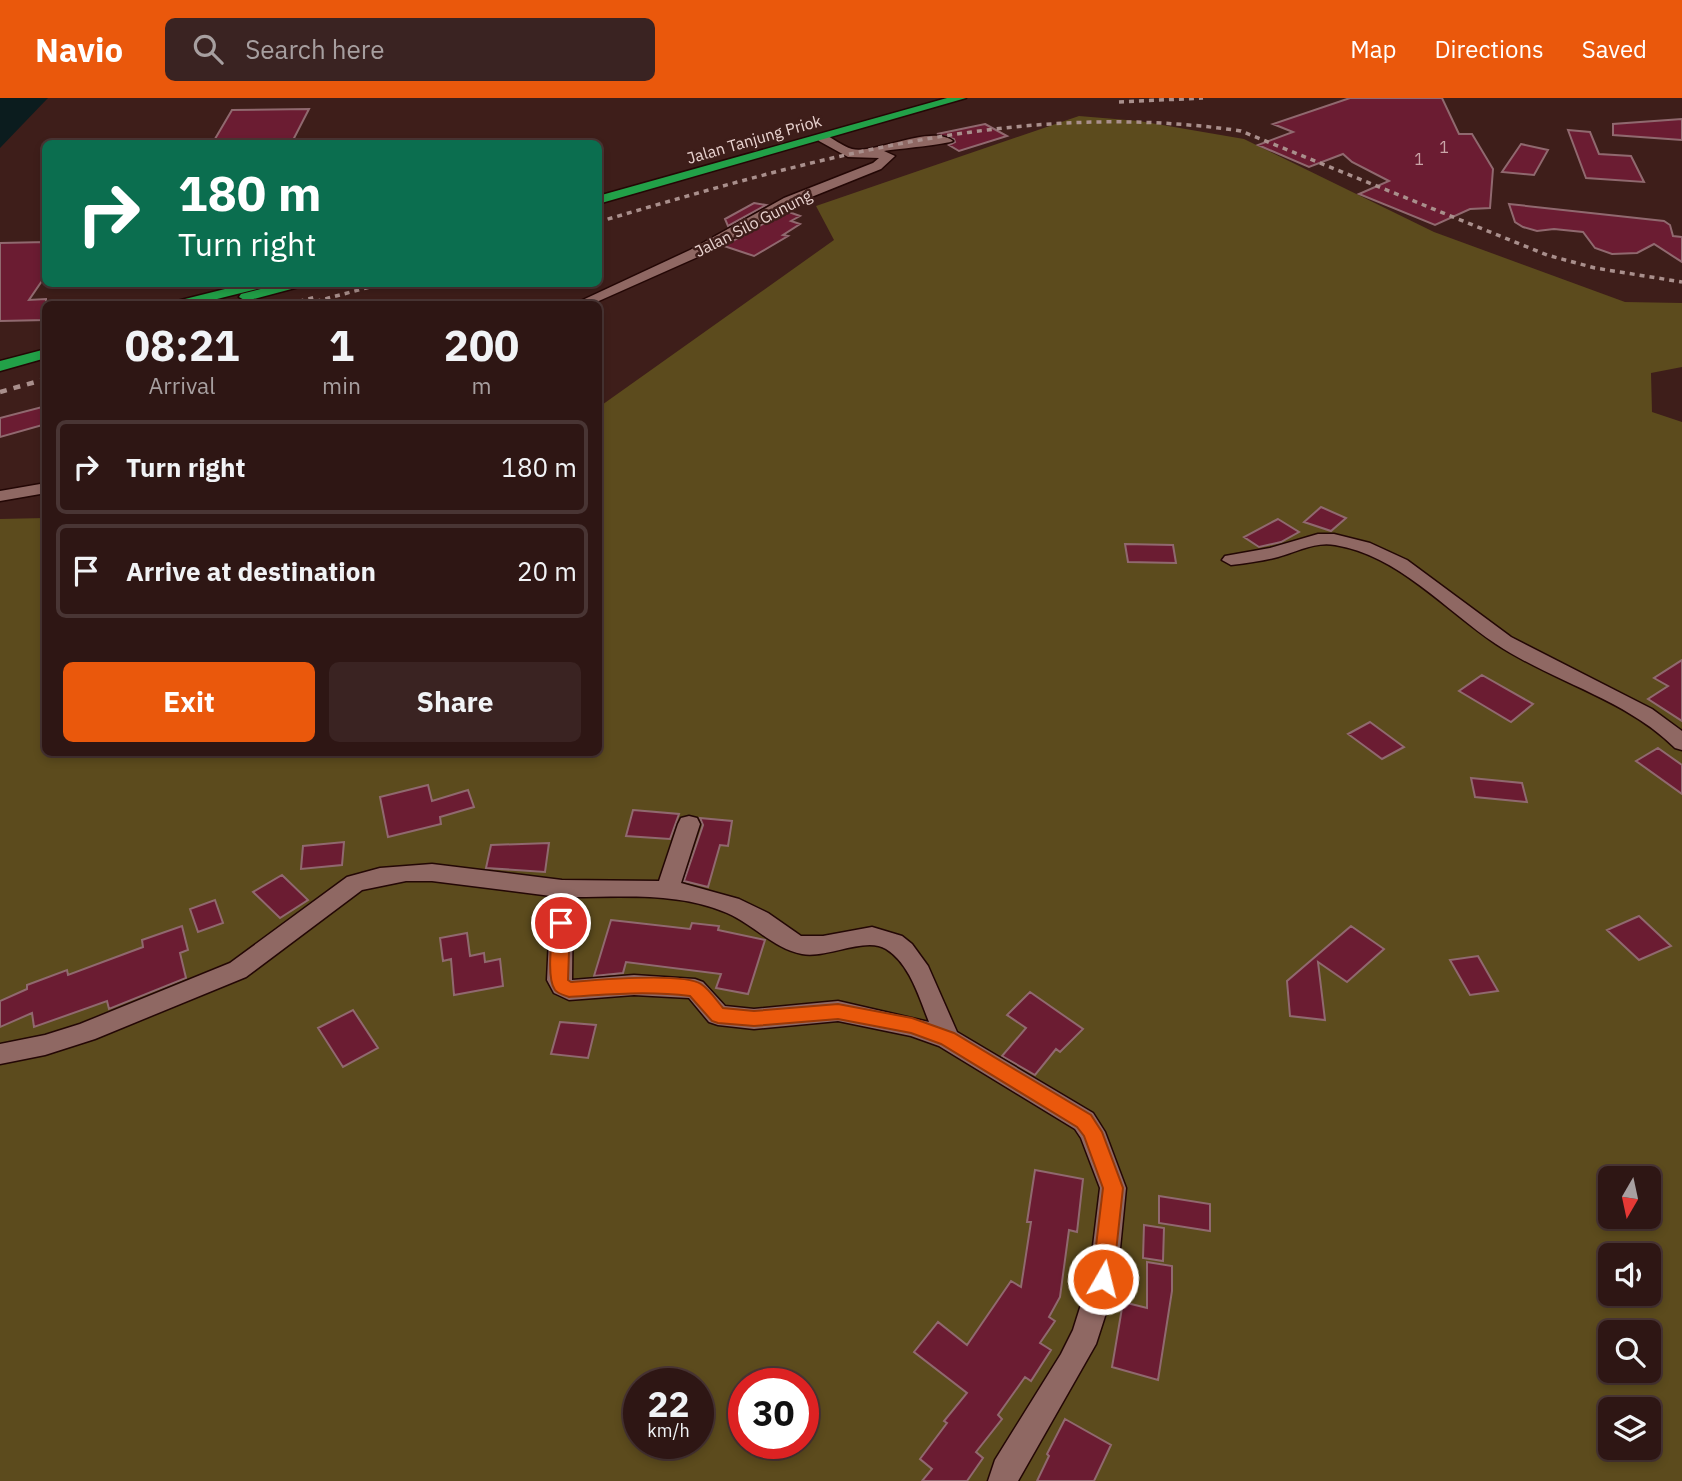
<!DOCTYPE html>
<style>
:root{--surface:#2e1614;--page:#3a2322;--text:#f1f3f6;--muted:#a79fa0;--line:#493534;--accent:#ea580c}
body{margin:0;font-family:"IBM Plex Sans",sans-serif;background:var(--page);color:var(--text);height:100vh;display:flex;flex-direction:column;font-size:26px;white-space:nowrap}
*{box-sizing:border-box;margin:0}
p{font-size:23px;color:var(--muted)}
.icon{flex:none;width:38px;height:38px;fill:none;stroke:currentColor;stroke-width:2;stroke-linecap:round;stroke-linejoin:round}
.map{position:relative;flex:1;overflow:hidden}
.drawer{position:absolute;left:42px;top:203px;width:560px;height:455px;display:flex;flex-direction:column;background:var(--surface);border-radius:10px;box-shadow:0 4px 10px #0003,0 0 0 2px var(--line)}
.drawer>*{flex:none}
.banner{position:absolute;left:42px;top:42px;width:560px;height:147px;border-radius:10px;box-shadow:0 4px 10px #0003,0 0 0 2px var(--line);background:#0b6e4f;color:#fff;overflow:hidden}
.needle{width:46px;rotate:189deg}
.fabs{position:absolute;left:1598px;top:1068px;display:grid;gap:14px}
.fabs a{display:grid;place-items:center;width:63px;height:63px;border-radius:10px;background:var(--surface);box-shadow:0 4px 10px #0003,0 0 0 2px var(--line);font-size:35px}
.speed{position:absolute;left:623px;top:1270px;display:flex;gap:14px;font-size:35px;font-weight:700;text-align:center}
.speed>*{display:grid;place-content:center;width:91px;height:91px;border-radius:50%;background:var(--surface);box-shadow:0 4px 10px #0003,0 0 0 2px var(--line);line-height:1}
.speed small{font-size:18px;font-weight:400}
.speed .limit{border:10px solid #d22;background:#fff;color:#111}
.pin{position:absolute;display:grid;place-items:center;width:60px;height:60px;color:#fff;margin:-30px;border:4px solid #fff;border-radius:50%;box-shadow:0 2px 7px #0007}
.me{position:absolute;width:77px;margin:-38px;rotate:8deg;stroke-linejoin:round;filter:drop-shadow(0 0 5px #0008)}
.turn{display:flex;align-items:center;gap:24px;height:147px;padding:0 21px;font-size:32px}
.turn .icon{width:91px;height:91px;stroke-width:2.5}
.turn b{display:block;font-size:49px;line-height:60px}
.eta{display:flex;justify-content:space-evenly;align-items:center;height:119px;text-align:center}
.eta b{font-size:42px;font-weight:700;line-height:49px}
.primary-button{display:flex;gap:14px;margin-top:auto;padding:14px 21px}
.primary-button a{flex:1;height:80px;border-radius:10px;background:var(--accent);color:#fff;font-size:28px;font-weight:700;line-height:80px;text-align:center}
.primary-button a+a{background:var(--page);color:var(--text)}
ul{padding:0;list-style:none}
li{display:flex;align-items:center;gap:21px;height:94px;margin:0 14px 10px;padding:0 7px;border:4px solid var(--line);border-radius:10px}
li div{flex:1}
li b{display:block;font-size:26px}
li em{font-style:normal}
header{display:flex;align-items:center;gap:42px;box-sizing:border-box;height:98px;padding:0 35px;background:var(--accent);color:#fff}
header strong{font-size:33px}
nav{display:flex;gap:38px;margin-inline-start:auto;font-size:24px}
.search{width:490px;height:63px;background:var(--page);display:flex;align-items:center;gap:18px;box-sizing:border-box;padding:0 24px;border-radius:10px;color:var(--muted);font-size:26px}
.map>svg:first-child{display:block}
.forest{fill:#5c4b1d;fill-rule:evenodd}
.water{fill:#0b1c1e}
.building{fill:#6b1c32;stroke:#90696f;stroke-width:2}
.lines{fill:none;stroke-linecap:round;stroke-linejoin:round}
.street-casing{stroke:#230705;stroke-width:3}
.highway-casing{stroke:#230705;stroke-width:3}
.street{fill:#8f6863;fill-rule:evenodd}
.highway{fill:#22a148;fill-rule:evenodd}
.rail-far1{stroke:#a98f8c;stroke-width:3.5;stroke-dasharray:5 5;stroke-linecap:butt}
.rail{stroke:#a98f8c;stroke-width:4.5;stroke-dasharray:7 7;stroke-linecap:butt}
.route{fill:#ea580c;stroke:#983908;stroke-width:2}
.labels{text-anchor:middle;stroke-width:5;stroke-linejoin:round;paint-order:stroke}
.far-street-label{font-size:16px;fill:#e9d3d0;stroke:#3e1e1a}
.number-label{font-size:16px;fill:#caa5a8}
</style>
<header>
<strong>Navio</strong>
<div class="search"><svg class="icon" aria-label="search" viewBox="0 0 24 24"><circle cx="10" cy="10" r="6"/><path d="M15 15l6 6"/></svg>Search here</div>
<nav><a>Map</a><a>Directions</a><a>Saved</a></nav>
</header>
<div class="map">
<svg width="1682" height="1383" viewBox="0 0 1682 1383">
<rect width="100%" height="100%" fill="#3e1e1a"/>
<path class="forest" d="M1079 18 1139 23 1244 41 1434 134 1625 204 1682 205V269L1651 275 1652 314 1682 324V1383H0V421L45 420 46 654H598L599 309 834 142 816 108ZM1610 1080H1648V1118H1610ZM1610 1157H1648V1195H1610ZM1610 1234H1648V1272H1610ZM639 1286H698V1346H639ZM744 1286H803V1346H744ZM1610 1311H1648V1349H1610Z"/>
<path class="water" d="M0 0H48L0 50Z"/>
<path class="building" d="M1350 0H1442L1459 36H1472L1493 71 1490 110 1470 111 1435 127 1359 96 1389 83 1352 64 1343 56 1309 69 1258 47 1293 34 1273 26Z
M309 11 291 46H212L232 12Z
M1682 21V42L1613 37V26Z
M985 26 1007 38 959 53 949 47 955 44 954 41 937 36Z
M1568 32 1590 34 1599 56 1631 58 1644 84 1586 80Z
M1521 46 1548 52 1534 77 1502 74Z
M754 105 766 107 728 128 725 121Z
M1509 106 1664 123 1670 127 1673 138 1682 139V164L1654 146 1637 155 1612 156 1595 150 1583 134 1554 131 1537 133 1523 129 1515 124Z
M786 113 800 118 791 123 800 126 783 137 788 138 754 158 724 148Z
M46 144V177L29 202 46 201V222L0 223V145Z
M46 308V326L0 339V320Z
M1321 409 1346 420 1331 433 1304 424Z
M1278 421 1299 434 1281 444 1259 449 1244 439Z
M1125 446 1173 447 1176 465 1128 464Z
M1682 562V623L1648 601 1668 588 1654 580Z
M1482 577 1533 606 1511 624 1459 593Z
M1370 624 1404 649 1382 661 1348 636Z
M1658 650 1682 667V696L1636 663Z
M1471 680 1522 685 1527 704 1475 699Z
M428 687 432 703 468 692 474 709 440 719 441 726 388 739 380 699Z
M633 712 679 716 670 741 626 738Z
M700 720 732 723 728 748 720 747 708 789 684 783 703 727Z
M344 744 342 767 301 771 303 748Z
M549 745 545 774 486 770 491 747Z
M282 777 308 802 280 820 253 794Z
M215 802 223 825 198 834 190 811Z
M1639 818 1671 848 1639 862 1607 832Z
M611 822 690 831 692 825 719 828 718 832 765 842 748 896 716 890 721 876 626 864 623 875 594 878Z
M182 828 188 852 180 855 186 880 109 911 107 903 34 929 32 915 0 929V903L27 891V887L67 872 68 877 143 849 142 842Z
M1351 828 1384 851 1347 884 1318 864 1325 922 1290 918 1287 883Z
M467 835 470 858 484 855 485 864 500 861 503 888 454 897 451 861 443 863 440 840Z
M1478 858 1498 893 1470 897 1450 862Z
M1030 894 1083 931 1060 954 1056 951 1035 977 1002 958 1026 930 1007 917Z
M353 912 378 950 343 969 318 930Z
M560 924 596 927 588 960 551 956Z
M1035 1072 1083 1081 1077 1134 1069 1132 1060 1199 1049 1219 1055 1223 1040 1245 1051 1252 1031 1283 1025 1279 998 1317 1002 1321 976 1354 983 1360 967 1383H922L932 1371 920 1361 947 1325 944 1323 967 1295 914 1254 938 1224 967 1247 1011 1183 1021 1189 1031 1124H1027Z
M1159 1098 1210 1106V1133L1159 1125Z
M1144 1127 1164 1130 1163 1163 1143 1160Z
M1147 1164 1172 1168V1193L1158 1282 1112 1269 1123 1204 1147 1210Z
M1065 1321 1111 1347 1094 1383H1037L1049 1358 1047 1356Z"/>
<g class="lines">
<g class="street-casing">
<path id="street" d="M823 36C833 40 842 48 852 51 873 57 931 26 953 43 949 46 897 51 884 53L895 58 881 71 794 106 700 158 592 206H574L690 152 784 100 873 65 879 60 848 59 819 43 817 40Z
M46 385V395L0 403V393Z
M1318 436H1334L1370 445 1407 462 1511 539 1652 611 1682 633V652L1675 650C1626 601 1553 584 1496 546 1445 512 1398 457 1335 447 1316 443 1296 454 1278 459 1263 463 1247 465 1231 467L1222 462 1225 458 1270 450Z
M689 718 697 720 700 726 681 785 739 801 768 815 801 838H823L872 829 902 838 912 846 928 868 957 934 1093 1015 1105 1034 1126 1090 1117 1181 1096 1246 1018 1383H988L995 1362 1061 1256 1073 1232 1089 1181 1100 1090 1081 1040 1075 1031 939 948 911 938 838 923 754 931 718 927 709 924 689 900 634 897 569 902 554 895 547 882 551 798 432 783H406L362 792 246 879 95 941 45 957 0 966V946L45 937 80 926 230 865 347 779 380 770 432 766 562 782 659 783 678 726 681 720ZM573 799C624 799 679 794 727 815 753 826 774 851 802 856 826 861 866 838 886 851 910 866 919 899 929 924L838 903 754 911 725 908 703 884 695 881 634 877 572 882Z"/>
</g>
<g class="highway-casing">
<path id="highway" d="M947 0H966L598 106V98Z
M245 186H267L265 189 197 206H175L177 203Z
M280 186H301L299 189 246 203 239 199 241 196Z
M46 251V260L0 273V263Z"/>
</g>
<use href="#street" class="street"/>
<use href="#highway" class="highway"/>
<path class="rail-far1" d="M1119 4 1203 0
M598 124C809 62 1019 0 1241 33L1547 157 1595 170 1682 184
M289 206 316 199
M306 206 381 186"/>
<path class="rail" d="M0 294 46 281"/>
</g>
<path class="route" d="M561 818 567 820 570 825 568 882 571 884C595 882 683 874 701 886 709 891 717 903 723 910L754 913 838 906 912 920 954 935 1091 1017 1102 1034 1123 1090 1113 1181 1110 1188 1103 1191 1095 1188 1092 1181 1103 1090 1084 1038 1077 1029 941 946 911 935 838 921 754 928 718 925 712 923 690 898C649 893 610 896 569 899 564 897 558 896 555 892 546 880 552 840 553 825L555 820Z"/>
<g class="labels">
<g class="far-street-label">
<text transform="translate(754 41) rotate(-16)" y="6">Jalan Tanjung Priok</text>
<text transform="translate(753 125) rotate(-27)" y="6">Jalan Silo Gunung</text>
</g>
<g class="number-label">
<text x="1444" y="55">1</text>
<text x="1419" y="67">1</text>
</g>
</g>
</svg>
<div class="fabs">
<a><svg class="needle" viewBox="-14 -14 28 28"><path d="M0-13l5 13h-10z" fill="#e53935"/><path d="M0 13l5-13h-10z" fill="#a79fa0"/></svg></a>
<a><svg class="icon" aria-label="sound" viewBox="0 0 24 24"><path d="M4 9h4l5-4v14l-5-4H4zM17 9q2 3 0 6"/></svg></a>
<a><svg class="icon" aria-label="search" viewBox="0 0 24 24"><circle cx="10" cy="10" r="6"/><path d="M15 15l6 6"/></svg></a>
<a><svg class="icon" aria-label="layers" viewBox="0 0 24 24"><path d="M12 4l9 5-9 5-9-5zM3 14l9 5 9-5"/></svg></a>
</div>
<div class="speed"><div>22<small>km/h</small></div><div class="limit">30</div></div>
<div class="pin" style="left:561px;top:825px;background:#d93025"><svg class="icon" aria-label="arrive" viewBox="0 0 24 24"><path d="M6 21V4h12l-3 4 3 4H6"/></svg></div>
<svg class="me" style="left:1103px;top:1181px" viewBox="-20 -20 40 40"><circle r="17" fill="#ea580c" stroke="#fff" stroke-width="3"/><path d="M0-11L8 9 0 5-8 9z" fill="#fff"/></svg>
<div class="banner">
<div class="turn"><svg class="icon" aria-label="right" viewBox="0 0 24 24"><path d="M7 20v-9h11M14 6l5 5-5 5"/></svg><div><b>180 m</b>Turn right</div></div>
</div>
<section class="drawer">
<div class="eta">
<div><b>08:21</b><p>Arrival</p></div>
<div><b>1</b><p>min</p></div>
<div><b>200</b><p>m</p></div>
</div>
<ul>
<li><svg class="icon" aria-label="right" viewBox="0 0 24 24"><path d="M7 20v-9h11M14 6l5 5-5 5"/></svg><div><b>Turn right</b></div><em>180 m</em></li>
<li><svg class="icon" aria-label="arrive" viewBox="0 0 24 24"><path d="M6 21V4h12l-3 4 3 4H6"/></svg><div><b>Arrive at destination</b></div><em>20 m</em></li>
</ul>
<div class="primary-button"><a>Exit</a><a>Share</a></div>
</section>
</div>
